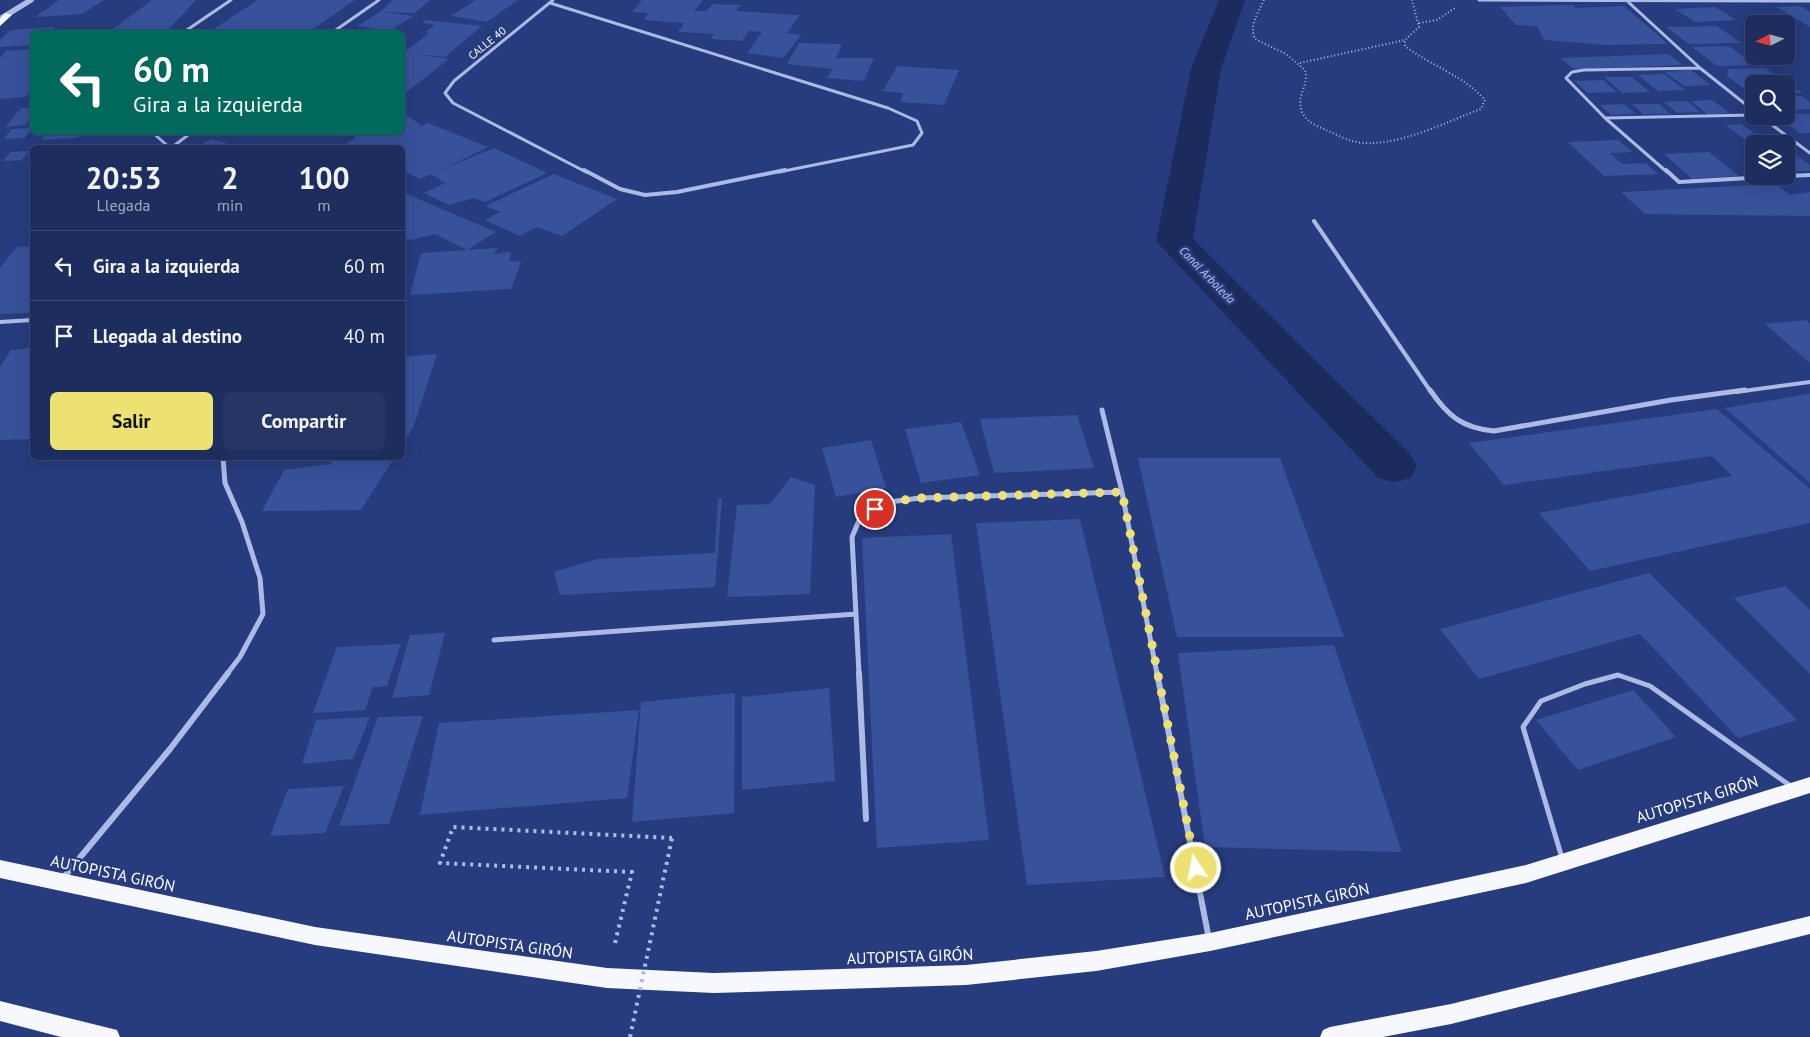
<!DOCTYPE html>
<html lang="es">
<meta charset="utf-8">
<style>
:root{--surface:#1d2d5e;--page:#253564;--text:#f1f3f6;--muted:#a0a8bc;--line:#3b4973;--accent:#ede172}
body{margin:0;font-family:"PT Sans",sans-serif;background:var(--page);color:var(--text);height:100vh;display:flex;flex-direction:column;font-size:19px;white-space:nowrap}
*{box-sizing:border-box;margin:0}
p{font-size:16px;color:var(--muted)}
.icon{flex:none;width:28px;height:28px;fill:none;stroke:currentColor;stroke-width:2;stroke-linecap:round;stroke-linejoin:round}
.map{position:relative;flex:1;overflow:hidden}
.drawer{position:absolute;left:30px;top:145px;width:375px;height:315px;display:flex;flex-direction:column;background:var(--surface);border-radius:8px;box-shadow:0 5px 20px #0002,0 0 0 1px var(--line)}
.drawer>*{flex:none}
.guide{position:absolute;left:30px;top:30px;width:375px;height:105px;border-radius:8px;box-shadow:0 5px 20px #0002,0 0 0 1px var(--line);background:#00695c;color:#fff;overflow:hidden}
.needle{width:32px;rotate:264deg}
.tools{position:absolute;left:1745px;top:15px;display:grid;gap:10px}
.tools a{display:grid;place-items:center;width:50px;height:50px;border-radius:8px;background:var(--surface);box-shadow:0 5px 20px #0002,0 0 0 1px var(--line);font-size:25px}
.pin{position:absolute;display:grid;place-items:center;width:42px;height:42px;color:#fff;margin:-21px;border:2px solid #fff;border-radius:50%;box-shadow:0 1px 5px #0007}
.me{position:absolute;width:55px;margin:-28px;rotate:349deg;stroke-linejoin:round;filter:drop-shadow(0 0 4px #0008)}
.turn{display:flex;align-items:center;gap:18px;height:105px;padding:0 20px;font-size:22px}
.turn .icon{width:65px;height:65px;stroke-width:2.5}
.turn b{display:block;font-size:35px;line-height:42px}
.eta{display:flex;justify-content:space-evenly;align-items:center;height:85px;text-align:center}
.eta b{font-size:30px;font-weight:600;line-height:35px}
.cta{display:flex;gap:10px;margin-top:auto;padding:10px 20px}
.cta a{flex:1;height:58px;border-radius:8px;background:var(--accent);color:#111;font-size:20px;font-weight:600;line-height:58px;text-align:center}
.cta a+a{background:var(--page);color:var(--text)}
ul{padding:0;list-style:none}
li{display:flex;align-items:center;gap:15px;height:70px;padding:0 20px;border-top:1px solid var(--line)}
li div{flex:1}
li b{display:block;font-size:19px}
li em{font-style:normal}
.map>svg:first-child{display:block}
.lines{fill:none;stroke-linecap:round;stroke-linejoin:round}
.canal{fill:#1b2b5e;fill-rule:evenodd}
.building{fill:#37519a}
.path-far1{stroke:#acbbe5;stroke-width:2;stroke-dasharray:1 2.5;stroke-linecap:butt}
.path{stroke:#acbbe5;stroke-width:4;stroke-dasharray:3 5;stroke-linecap:butt}
.service{stroke:#acbbe5;stroke-width:5}
.minor-far3{stroke:#acbbe5;stroke-width:3}
.minor-far2{stroke:#acbbe5;stroke-width:4}
.minor-far1{stroke:#acbbe5;stroke-width:5}
.minor{stroke:#acbbe5;stroke-width:6}
.tertiary{stroke:#acbbe5;stroke-width:5.5}
.trunk{fill:#f6f8fe;fill-rule:evenodd}
.path-bridge{stroke:#acbbe5;stroke-width:4;stroke-dasharray:3 5;stroke-linecap:butt}
.route{stroke:#ede172;stroke-width:9;stroke-dasharray:0 16.2}
.labels{text-anchor:middle;stroke-width:5;stroke-linejoin:round;paint-order:stroke}
.far-street-label{font-size:11px;fill:#fff;stroke:#273c7e}
.far-water-label{font-size:12px;font-style:italic;fill:#b8c6ed;stroke:#273c7e}
.near-street-label{font-size:16px;fill:#fff;stroke:#273c7e}
</style>
<div class="map">
<svg width="1810" height="1037" viewBox="0 0 1810 1037">
<rect width="100%" height="100%" fill="#273c7e"/>
<g class="lines">
<path class="canal" d="M1219 0H1245L1221 69 1193 239 1410 454 1417 466 1410 478 1394 482 1378 478 1156 241 1191 69Z"/>
</g>
<path class="building" d="M59 0H104L82 14 35 17Z
M152 0H196L166 32H109Z
M258 0H355L309 32H209Z
M393 0H430L415 13 382 12 413 16 390 31 357 26 380 12Z
M476 0H518L487 22 451 16Z
M642 0H703L694 11H706L713 4 741 5 736 11 800 15 787 33 801 35 783 58 747 53 762 32 749 31 742 41 711 39 714 34 678 32 684 23 644 20 648 13 632 12Z
M1572 5 1576 8 1624 6 1668 44 1604 45 1544 40 1537 26 1516 25 1500 7Z
M1800 6 1810 12V27L1777 7Z
M1715 7 1736 20 1695 22 1675 9Z
M426 20 482 26 445 57 417 54 449 59 405 93H402V54L429 33 425 32 435 25 422 23Z
M1717 26 1741 43 1689 44 1666 27Z
M55 27 50 32H32V45L0 47V40L11 30Z
M799 43 842 44 836 58H874L864 81 827 78 832 69 787 64Z
M1729 46 1755 65 1717 66 1692 47Z
M32 49V89L26 97 0 99V58L6 51Z
M1668 54 1683 65 1574 69 1560 58Z
M897 66 959 70 944 105 901 102 903 93 883 91Z
M1765 68 1789 84 1803 93H1786V84H1754V92H1749L1727 76 1728 69Z
M1691 70 1711 85 1684 86 1665 72Z
M1664 74 1685 90 1658 91 1638 75Z
M1604 77H1632L1650 92 1622 93Z
M1603 80 1617 92 1588 93 1574 81Z
M1786 96H1801L1810 102V109L1786 110Z
M1712 100 1730 113 1707 114 1691 101Z
M1687 101 1700 112 1677 113 1664 102Z
M1624 104 1636 114 1611 115 1600 105Z
M1632 104H1659L1670 114H1643Z
M32 107V116L25 125 5 127 21 108Z
M402 112 422 126 428 123 488 147 441 170 494 148 547 173 485 202 473 198 449 205 424 193 445 183 431 174 420 179 402 170V148H358L346 143 356 138 348 133 350 132H402Z
M1786 114H1810V133H1799L1778 116H1786Z
M1741 124 1764 140 1747 141 1725 125Z
M32 128 25 138 3 139 12 129Z
M48 132H83L78 138 41 140Z
M211 139 236 146 196 148Z
M1618 140 1633 152 1610 153 1622 164 1646 163 1658 174 1604 176 1568 142Z
M1786 148 1810 165V171H1786Z
M30 151 21 160 3 161 11 152Z
M1709 152 1739 176 1692 179 1664 154Z
M554 174 617 199 562 236 537 227 520 236 485 220 500 212 485 206Z
M1776 184 1790 195 1810 192V216L1645 214 1621 192Z
M402 192 496 232 467 250 435 234 410 240 402 236Z
M32 246V308L28 313 0 314V268L17 247Z
M498 248 494 254 511 252 509 261 521 262 511 289 410 295 421 253Z
M1806 320 1810 324V363L1765 324Z
M32 348V439L0 440V367L11 350Z
M437 354 413 428 402 444V357Z
M1810 394V483L1725 408Z
M1717 409 1810 489V523L1590 571 1539 513 1732 476 1712 456 1504 485 1469 443Z
M1077 415 1094 468 994 473 980 419Z
M961 422 980 475 921 483 905 429Z
M871 440 886 488 836 497 822 448Z
M332 458H394L361 510 262 511 284 470 331 464Z
M1138 458H1280L1344 637H1177Z
M791 477 815 485 810 594 727 597 737 505 770 504Z
M718 498H722L715 587 560 595 554 572 597 559 715 553Z
M1080 519 1165 877 1027 885 976 523Z
M951 534 989 840 877 848 862 538Z
M1649 573 1797 720 1738 738 1640 634 1479 679 1440 629Z
M1785 586 1810 610V674L1734 598Z
M445 633 429 695 392 698 410 635Z
M401 644 387 686 373 687 365 710 313 713 337 647Z
M1334 645 1402 852 1205 847 1178 653Z
M829 688 835 781 742 790V697Z
M1633 690 1676 737 1578 770 1536 720Z
M735 693 734 813 632 822 641 702Z
M639 710 627 798 420 815 439 723Z
M423 716 389 824 339 826 378 717Z
M370 717 353 759 302 764 316 720Z
M344 786 325 833 270 836 288 789Z"/>
<g class="lines">
<path class="path-far1" d="M1264 0C1258 13 1249 25 1255 39L1286 54 1305 70C1310 85 1294 97 1303 114 1308 123 1319 127 1328 131 1337 135 1347 140 1356 142 1394 149 1446 122 1481 109L1485 100C1463 75 1431 66 1405 46V40
M1419 23 1437 20 1455 8
M1300 63 1405 40 1419 27 1412 0"/>
<path class="path" d="M615 943 632 872 440 863 453 827 672 838"/>
<path class="service" d="M1562 858 1523 727 1541 701 1585 684 1618 675 1650 686 1792 787"/>
<path class="minor-far3" d="M553 0 454 81 445 93 453 103 586 172
M1479 0 1810 1
M1626 0 1700 68 1754 111
M550 3 888 108 917 121 922 133 913 145 779 172
M184 32 231 0
M333 32 379 0
M1760 116 1810 153
M1605 118 1754 115
M152 132 170 148
M171 148 192 132
M1667 172 1605 118 1566 78 1572 72 1584 70 1700 68"/>
<path class="minor-far2" d="M584 170 620 189 645 195 677 192 785 170
M1666 170 1679 182 1783 176
M1786 176 1810 175
M1314 221 1431 392
M0 322 32 320
M1736 392 1810 382"/>
<path class="minor-far1" d="M1430 390C1448 416 1462 428 1494 431L1671 400 1745 390
M1102 410 1122 492 1157 674
M223 458 225 483 242 522 260 578 263 614 240 657 227 674
M494 640 856 614
M859 674 852 537 861 516 889 502 920 498 1122 492"/>
<path class="minor" d="M859 673 866 819
M1157 673 1209 939
M63 878 170 749 228 673"/>
<path class="tertiary" d="M0 19 31 0"/>
<path class="trunk" d="M5 13 12 15 0 26V19Z
M1810 777V793L1526 883 1210 951 1096 971 966 985 714 993 607 988 315 945 0 878V860L315 927 607 968 714 973 966 965 1096 951 1210 933 1526 865Z
M1810 916V934L1451 1024 1383 1037H1320L1323 1030 1330 1027 1451 1004Z
M0 1001 117 1030 120 1037H61L0 1021Z"/>
<path class="path-bridge" d="M630 1037 672 838"/>
</g>
<g class="lines">
<path class="route" d="M875 509 888 502 920 498 1122 492 1196 868"/>
</g>
<g class="labels">
<g class="far-street-label">
<text transform="translate(487 43) rotate(-39)" y="4">CALLE 40</text>
</g>
<g class="far-water-label">
<text transform="translate(1207 275) rotate(46)" y="4">Canal Arboleda</text>
</g>
<g class="near-street-label">
<text transform="translate(1697 799) rotate(-17)" y="6">AUTOPISTA GIRÓN</text>
<text transform="translate(113 873) rotate(12)" y="6">AUTOPISTA GIRÓN</text>
<text transform="translate(1307 901) rotate(-12)" y="6">AUTOPISTA GIRÓN</text>
<text transform="translate(510 944) rotate(8)" y="6">AUTOPISTA GIRÓN</text>
<text transform="translate(910 956) rotate(-2)" y="6">AUTOPISTA GIRÓN</text>
</g>
</g>
</svg>
<div class="tools">
<a><svg class="needle" viewBox="-14 -14 28 28"><path d="M0-13l5 13h-10z" fill="#e53935"/><path d="M0 13l5-13h-10z" fill="#a0a8bc"/></svg></a>
<a><svg class="icon" aria-label="search" viewBox="0 0 24 24"><circle cx="10" cy="10" r="6"/><path d="M15 15l6 6"/></svg></a>
<a><svg class="icon" aria-label="layers" viewBox="0 0 24 24"><path d="M12 4l9 5-9 5-9-5zM3 14l9 5 9-5"/></svg></a>
</div>
<div class="pin" style="left:875px;top:509px;background:#d93025"><svg class="icon" aria-label="arrive" viewBox="0 0 24 24"><path d="M6 21V4h12l-3 4 3 4H6"/></svg></div>
<svg class="me" style="left:1196px;top:868px" viewBox="-20 -20 40 40"><circle r="17" fill="#ede172" stroke="#fff" stroke-width="3"/><path d="M0-11L8 9 0 5-8 9z" fill="#fff"/></svg>
<div class="guide">
<div class="turn"><svg class="icon" aria-label="left" viewBox="0 0 24 24"><path d="M17 20v-9H6M10 6l-5 5 5 5"/></svg><div><b>60 m</b>Gira a la izquierda</div></div>
</div>
<section class="drawer">
<div class="eta">
<div><b>20:53</b><p>Llegada</p></div>
<div><b>2</b><p>min</p></div>
<div><b>100</b><p>m</p></div>
</div>
<ul>
<li><svg class="icon" aria-label="left" viewBox="0 0 24 24"><path d="M17 20v-9H6M10 6l-5 5 5 5"/></svg><div><b>Gira a la izquierda</b></div><em>60 m</em></li>
<li><svg class="icon" aria-label="arrive" viewBox="0 0 24 24"><path d="M6 21V4h12l-3 4 3 4H6"/></svg><div><b>Llegada al destino</b></div><em>40 m</em></li>
</ul>
<div class="cta"><a>Salir</a><a>Compartir</a></div>
</section>
</div>
